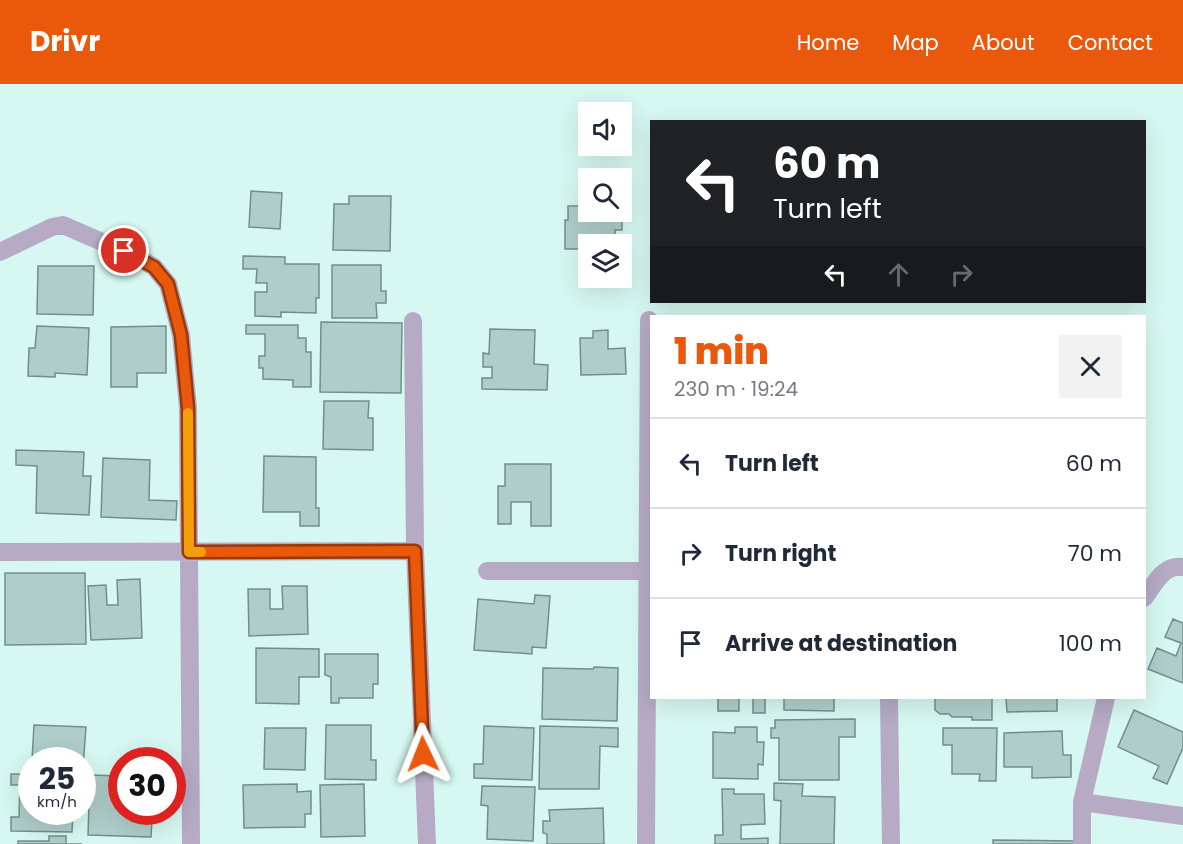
<!DOCTYPE html>
<meta charset="utf-8">
<style>
:root{--surface:#fff;--page:#f2f2f3;--text:#1f2937;--muted:#747a83;--line:#e0e1e3;--accent:#ea580c}
body{margin:0;font-family:Poppins,sans-serif;background:var(--page);color:var(--text);height:100vh;display:flex;flex-direction:column;font-size:22px;white-space:nowrap}
*{box-sizing:border-box;margin:0}
p{font-size:20px;color:var(--muted)}
.icon{flex:none;width:33px;height:33px;fill:none;stroke:currentColor;stroke-width:2;stroke-linecap:round;stroke-linejoin:round}
.map{position:relative;flex:1;overflow:hidden}
.sheet{position:absolute;left:650px;top:231px;width:496px;height:384px;display:flex;flex-direction:column;background:var(--surface);border-radius:0px;box-shadow:0 6px 24px #0002}
.sheet>*{flex:none}
.top-card{position:absolute;left:650px;top:36px;width:496px;height:183px;border-radius:0px;box-shadow:0 6px 24px #0002;background:#202124;color:#fff;overflow:hidden}
.buttons{position:absolute;left:578px;top:18px;display:grid;gap:12px}
.buttons a{display:grid;place-items:center;width:54px;height:54px;border-radius:0px;background:var(--surface);box-shadow:0 6px 24px #0002;font-size:30px}
.speed{position:absolute;left:18px;top:663px;display:flex;gap:12px;font-size:30px;font-weight:700;text-align:center}
.speed>*{display:grid;place-content:center;width:78px;height:78px;border-radius:50%;background:var(--surface);box-shadow:0 6px 24px #0002;line-height:1}
.speed small{font-size:15px;font-weight:400}
.speed .limit{border:9px solid #d22;background:#fff;color:#111}
.pin{position:absolute;display:grid;place-items:center;width:51px;height:51px;color:#fff;margin:-26px;border:3px solid #fff;border-radius:50%;box-shadow:0 2px 6px #0007}
.me{position:absolute;width:66px;margin:-33px;rotate:358deg;stroke-linejoin:round;filter:drop-shadow(0 0 4px #0008)}
.turn{display:flex;align-items:center;gap:21px;height:126px;padding:0 24px;font-size:27px}
.turn .icon{width:78px;height:78px;stroke-width:2.5}
.turn b{display:block;font-size:42px;line-height:51px}
.lanes{display:flex;align-items:center;height:57px;padding:0 24px;background:#0003;justify-content:center;gap:30px;direction:ltr}
.lanes .off{opacity:.35}
.round{display:grid;place-items:center;flex:none;width:63px;height:63px;border-radius:0px;background:var(--page)}
.summary{display:flex;align-items:center;justify-content:space-between;height:102px;padding:0 24px}
h1{font-size:36px;font-weight:800;line-height:45px;color:var(--accent)}
ul{padding:0;list-style:none}
li{display:flex;align-items:center;gap:18px;height:90px;padding:0 24px;border-top:2px solid var(--line)}
li div{flex:1}
li b{display:block;font-size:22px}
li em{font-style:normal}
header{display:flex;align-items:center;gap:36px;box-sizing:border-box;height:84px;padding:0 30px;background:var(--accent);color:#fff}
header strong{font-size:28px}
nav{display:flex;gap:33px;margin-inline-start:auto;font-size:21px}
.map>svg:first-child{display:block}
.building{fill:#afcec9;stroke:#728f8a;stroke-width:1.5}
.lines{fill:none;stroke-linecap:round;stroke-linejoin:round}
.street{stroke:#b6aac5;stroke-width:18}
.route-casing{stroke:#983908;stroke-width:15}
.route{stroke:#ea580c;stroke-width:10}
.slow{stroke:#f59e0b;stroke-width:10}
</style>
<header>
<strong>Drivr</strong>
<nav><a>Home</a><a>Map</a><a>About</a><a>Contact</a></nav>
</header>
<div class="map">
<svg width="1183" height="760" viewBox="0 0 1183 760">
<rect width="100%" height="100%" fill="#d7f8f2"/>
<path class="building" d="M251 107 282 109 280 145 249 143Z
M349 112H391L390 167 333 166 334 120H349Z
M568 122H588V128H621L622 122V146H615V160H588V165H565V136H568Z
M243 172 285 173V180H319V214H316V229L281 228V233L255 232V208H267V199H256L257 185H243Z
M332 181H381V207H386V219H376L377 234H332Z
M38 182H94L93 231 37 230Z
M321 238 402 239 401 309 320 308Z
M246 241H298V254H306V268H311V303H293V296L263 295V284H259V272H265V250H246Z
M37 242 89 244 87 291 55 289V293L28 292 29 264H35Z
M166 242V289H137V303H111V243Z
M490 245 535 246 534 280 548 281 547 306 482 305V294H492V283H483V269L489 270Z
M608 246V265L625 264 626 290 581 291 580 254H593V247Z
M324 317H369L368 334H373V366L323 365Z
M16 366 84 368 83 392H91L89 431 36 429 37 382 16 381Z
M264 372 316 373V424H319V442H300V428H263Z
M103 374 150 376 149 416 177 417 176 436 101 433Z
M505 380H551V442H531V418H511V440H498V402H505Z
M5 489H85L86 560 5 561Z
M140 495 142 554 91 556 88 502 106 501 107 521H118L117 496Z
M282 502H307L308 550 249 552 248 505H270V525H283Z
M535 511 550 512 546 564 532 563V570L474 566 478 515 534 520Z
M1173 535 1183 539V599L1148 585 1157 564 1176 572 1181 559 1165 553Z
M256 564 319 565V593H299V620L256 619Z
M325 570H378V600H373V614H339V619H331V593L325 591Z
M594 583 618 584 617 637 542 635 543 584 593 585Z
M718 614H765V629H753V614H739V627H718Z
M784 614H834V627L784 626Z
M937 614H992V636H972V633H952L949 630H940L935 626V615Z
M1006 614H1057V627L1007 628Z
M1134 626 1183 648V664L1167 700 1153 694 1159 682 1118 663Z
M855 635V653H839V696H779V654H771V644H775V636Z
M34 641 86 643 83 684 82 676H32Z
M326 641H371V676H376V696L325 695Z
M484 642 534 644 532 696 474 694V680H483Z
M540 642 618 644V663L600 662 599 705H539Z
M735 643H757V658H764L763 681 758 680V695L713 694V648L735 649Z
M265 644H306L305 686 264 685Z
M943 644H997L996 697H979L980 690H952V661H943Z
M1062 647 1063 671H1071V693L1032 694V683H1004V649Z
M11 690H32V728H73L72 748 11 747V733H19L20 701H11Z
M90 691 122 692V728H153V731L144 730V735H152L151 753 88 751Z
M774 699 803 700 802 712 835 713 834 760H780L781 717 774 716Z
M297 700V708L311 707V730H305V743L244 744 243 701Z
M364 700 365 752 321 753 320 701Z
M482 702 535 703 533 757 487 755 488 722 481 721Z
M722 705H734V710H764L765 740 741 741V755L768 754V760H715V751H723Z
M603 724 604 760H547V750L543 749V737H550L549 726Z
M49 752H66V760H82H18V757H49Z
M993 756 1077 757V760H993Z"/>
<g class="lines">
<path class="street" d="M0 168 52 143 63 141 141 175 154 183 168 200 181 251 188 324 191 760
M413 237 415 467 427 760
M0 468 415 467
M487 487H651
M1144 514C1155 500 1163 480 1183 483
M889 614 891 760
M1082 718 1183 732
M646 760 649 236
M1082 760V718L1106 614"/>
</g>
<g class="lines">
<g class="route-casing">
<path id="route" d="M124 167 154 183 168 200 181 251 188 324 189 468 415 467 423 670"/>
</g>
<use href="#route" class="route"/>
<path class="slow" d="M188 329 189 468H201"/>
</g>
</svg>
<div class="buttons">
<a><svg class="icon" aria-label="sound" viewBox="0 0 24 24"><path d="M4 9h4l5-4v14l-5-4H4zM17 9q2 3 0 6"/></svg></a>
<a><svg class="icon" aria-label="search" viewBox="0 0 24 24"><circle cx="10" cy="10" r="6"/><path d="M15 15l6 6"/></svg></a>
<a><svg class="icon" aria-label="layers" viewBox="0 0 24 24"><path d="M12 4l9 5-9 5-9-5zM3 14l9 5 9-5"/></svg></a>
</div>
<div class="speed"><div>25<small>km/h</small></div><div class="limit">30</div></div>
<div class="pin" style="left:124px;top:167px;background:#d93025"><svg class="icon" aria-label="arrive" viewBox="0 0 24 24"><path d="M6 21V4h12l-3 4 3 4H6"/></svg></div>
<svg class="me" style="left:423px;top:670px" viewBox="-20 -20 40 40"><path d="M0-17L14 15 0 8-14 15z" fill="#ea580c" stroke="#fff" stroke-width="4"/></svg>
<div class="top-card">
<div class="turn"><svg class="icon" aria-label="left" viewBox="0 0 24 24"><path d="M17 20v-9H6M10 6l-5 5 5 5"/></svg><div><b>60 m</b>Turn left</div></div>
<div class="lanes"><svg class="icon" aria-label="left" viewBox="0 0 24 24"><path d="M17 20v-9H6M10 6l-5 5 5 5"/></svg><svg class="icon off" aria-label="ahead" viewBox="0 0 24 24"><path d="M12 20V5M6 11l6-6 6 6"/></svg><svg class="icon off" aria-label="right" viewBox="0 0 24 24"><path d="M7 20v-9h11M14 6l5 5-5 5"/></svg></div>
</div>
<section class="sheet">
<div class="summary"><div><h1>1 min</h1><p>230 m · 19:24</p></div><a class="round"><svg class="icon" aria-label="close" viewBox="0 0 24 24"><path d="M6 6l12 12M18 6L6 18"/></svg></a></div>
<ul>
<li><svg class="icon" aria-label="left" viewBox="0 0 24 24"><path d="M17 20v-9H6M10 6l-5 5 5 5"/></svg><div><b>Turn left</b></div><em>60 m</em></li>
<li><svg class="icon" aria-label="right" viewBox="0 0 24 24"><path d="M7 20v-9h11M14 6l5 5-5 5"/></svg><div><b>Turn right</b></div><em>70 m</em></li>
<li><svg class="icon" aria-label="arrive" viewBox="0 0 24 24"><path d="M6 21V4h12l-3 4 3 4H6"/></svg><div><b>Arrive at destination</b></div><em>100 m</em></li>
</ul>
</section>
</div>
